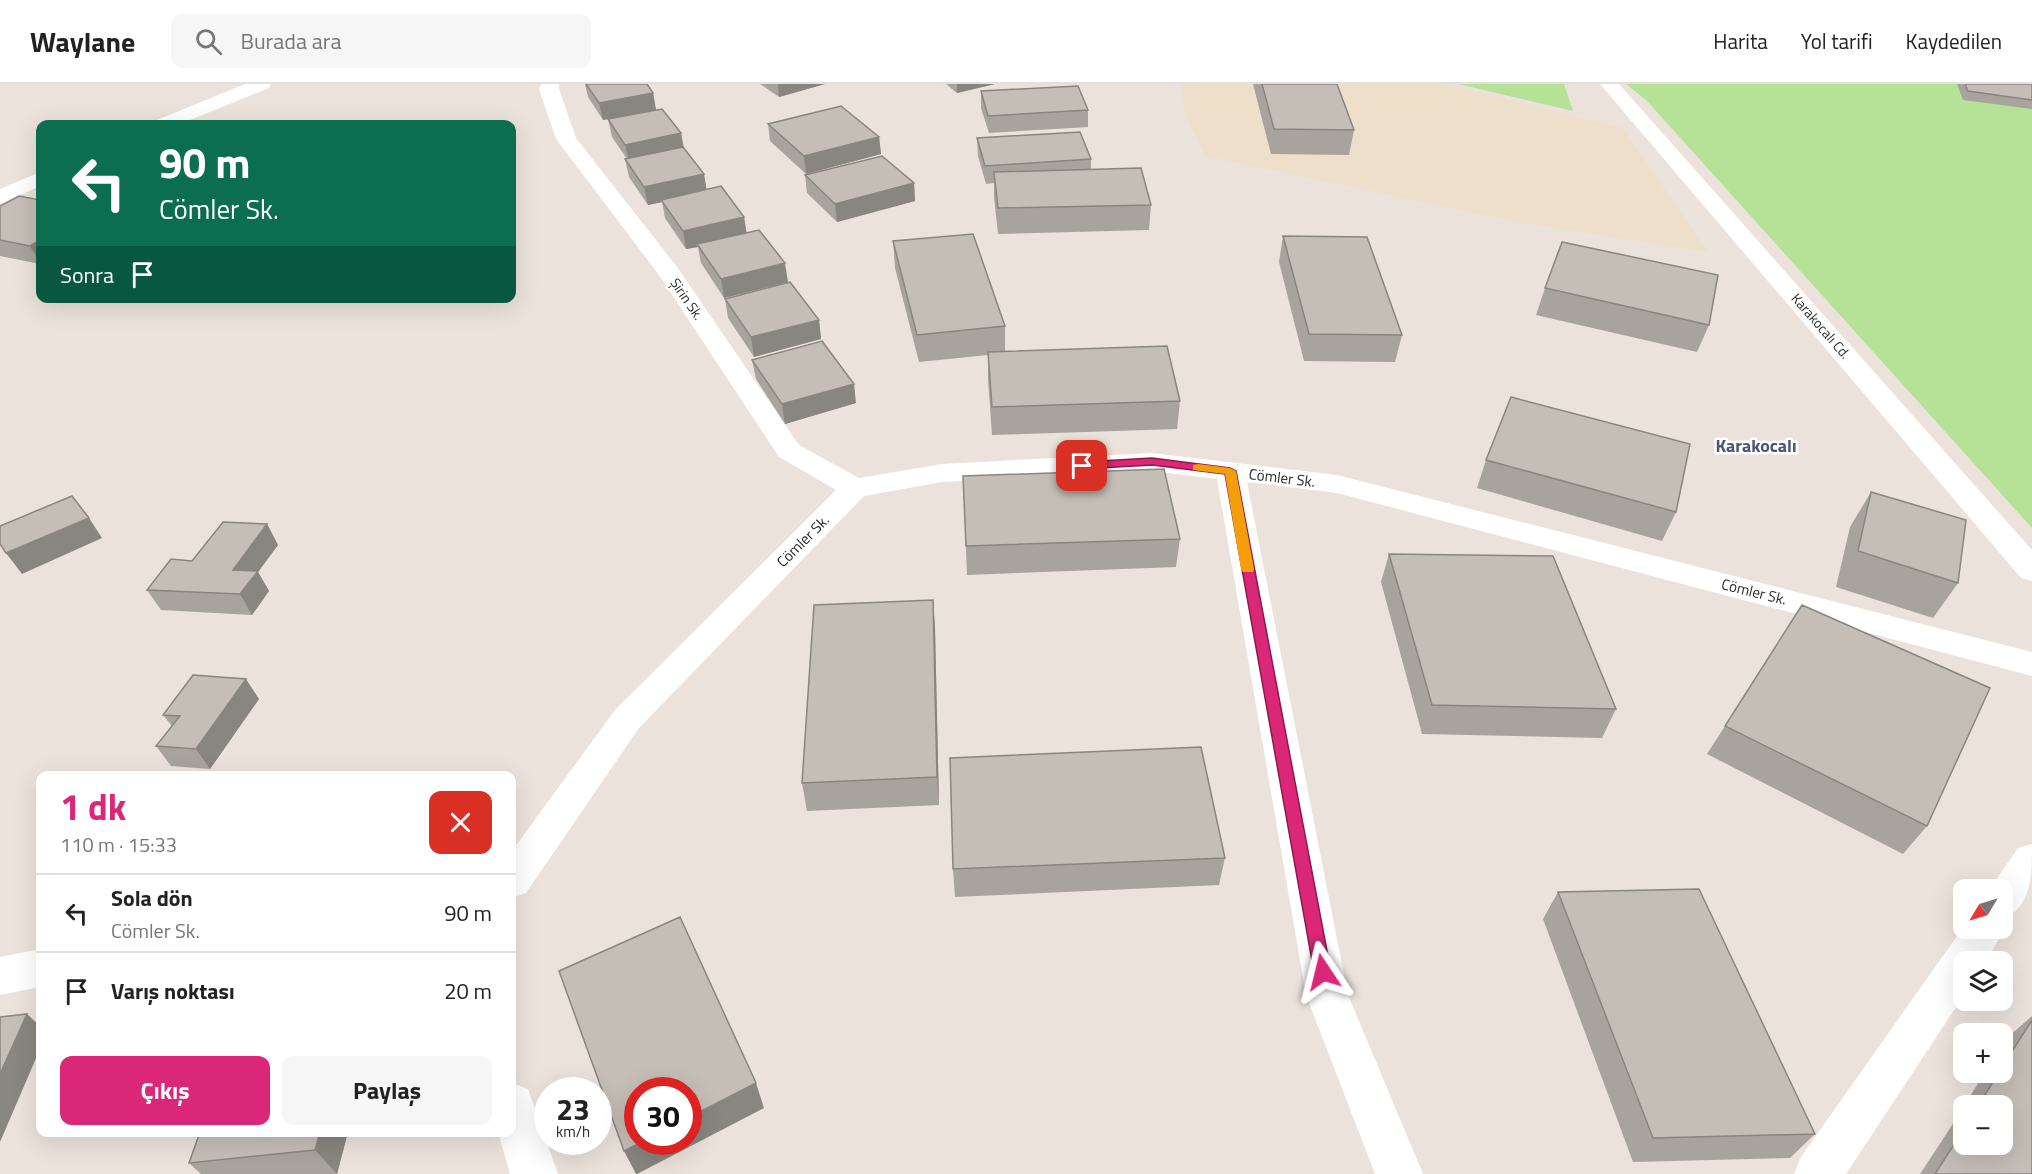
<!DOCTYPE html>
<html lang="tr">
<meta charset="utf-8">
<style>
:root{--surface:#fff;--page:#f6f6f6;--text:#222;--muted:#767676;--line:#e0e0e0;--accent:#db2777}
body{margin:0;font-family:"Titillium Web",sans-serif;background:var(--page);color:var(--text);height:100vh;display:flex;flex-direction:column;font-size:22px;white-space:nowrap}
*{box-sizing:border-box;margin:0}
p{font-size:20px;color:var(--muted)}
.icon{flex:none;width:33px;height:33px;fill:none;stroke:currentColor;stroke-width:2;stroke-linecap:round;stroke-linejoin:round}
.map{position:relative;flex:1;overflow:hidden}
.details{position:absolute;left:36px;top:687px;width:480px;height:366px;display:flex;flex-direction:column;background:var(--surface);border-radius:12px;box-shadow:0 6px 24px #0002}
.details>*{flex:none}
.hud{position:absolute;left:36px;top:36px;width:480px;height:183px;border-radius:12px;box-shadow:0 6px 24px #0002;background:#0b6e4f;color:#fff;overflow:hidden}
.needle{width:39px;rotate:232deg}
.tools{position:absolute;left:1953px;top:795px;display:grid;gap:12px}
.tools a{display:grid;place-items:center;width:60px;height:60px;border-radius:12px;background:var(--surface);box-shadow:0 6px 24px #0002;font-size:30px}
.speed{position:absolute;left:534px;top:993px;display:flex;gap:12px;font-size:30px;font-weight:700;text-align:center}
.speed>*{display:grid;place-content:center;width:78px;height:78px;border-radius:50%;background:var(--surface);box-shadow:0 6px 24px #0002;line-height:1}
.speed small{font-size:15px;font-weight:400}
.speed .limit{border:9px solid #d22;background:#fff;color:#111}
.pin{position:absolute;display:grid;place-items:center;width:51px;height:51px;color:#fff;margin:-26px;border-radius:12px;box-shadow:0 3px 9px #0006}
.me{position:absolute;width:66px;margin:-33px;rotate:350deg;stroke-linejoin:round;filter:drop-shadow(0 0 4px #0008)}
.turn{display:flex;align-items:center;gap:21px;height:126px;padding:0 24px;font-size:27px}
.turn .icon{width:78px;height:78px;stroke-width:2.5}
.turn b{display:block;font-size:42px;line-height:51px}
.then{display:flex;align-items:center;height:57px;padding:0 24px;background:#0003;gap:12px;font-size:22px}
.round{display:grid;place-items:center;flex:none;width:63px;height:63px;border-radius:12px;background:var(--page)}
.headline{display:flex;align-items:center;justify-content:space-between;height:102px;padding:0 24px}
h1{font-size:36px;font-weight:700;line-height:45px;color:var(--accent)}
.cta{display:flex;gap:12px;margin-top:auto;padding:12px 24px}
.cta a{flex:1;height:69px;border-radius:12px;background:var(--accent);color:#fff;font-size:24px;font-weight:700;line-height:69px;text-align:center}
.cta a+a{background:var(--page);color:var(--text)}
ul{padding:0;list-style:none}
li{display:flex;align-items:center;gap:18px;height:78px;padding:0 24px;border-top:2px solid var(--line)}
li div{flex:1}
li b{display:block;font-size:22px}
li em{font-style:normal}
header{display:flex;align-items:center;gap:36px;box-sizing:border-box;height:84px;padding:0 30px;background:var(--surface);border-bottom:2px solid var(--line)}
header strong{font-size:28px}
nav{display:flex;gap:33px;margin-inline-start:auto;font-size:21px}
.search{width:420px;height:54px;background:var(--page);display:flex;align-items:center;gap:15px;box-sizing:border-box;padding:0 21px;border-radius:12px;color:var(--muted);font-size:22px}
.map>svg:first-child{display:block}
.education{fill:#eddfca}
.green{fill:#b6e297}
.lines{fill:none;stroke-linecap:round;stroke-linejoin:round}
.minor{fill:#fff;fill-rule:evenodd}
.wall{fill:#a9a39d}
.shaded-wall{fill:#89857f}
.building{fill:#c4beb6;stroke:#89857f;stroke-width:1.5}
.route{fill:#db2777;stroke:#8e194d;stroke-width:1.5}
.slow{fill:#f59e0b}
.labels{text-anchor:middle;stroke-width:5;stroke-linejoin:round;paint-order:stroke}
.far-street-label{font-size:14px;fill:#292929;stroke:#fff}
.street-label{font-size:15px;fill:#292929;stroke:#fff}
.quarter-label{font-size:18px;font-weight:bold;fill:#4a5579;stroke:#fff}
</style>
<header>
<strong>Waylane</strong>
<div class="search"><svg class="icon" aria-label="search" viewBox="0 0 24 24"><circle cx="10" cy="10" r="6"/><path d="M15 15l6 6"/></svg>Burada ara</div>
<nav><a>Harita</a><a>Yol tarifi</a><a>Kaydedilen</a></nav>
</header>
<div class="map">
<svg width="2032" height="1090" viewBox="0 0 2032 1090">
<rect width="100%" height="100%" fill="#ebe3db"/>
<path class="education" d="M1181 0H1443L1623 44 1708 168 1522 139 1205 72 1185 31Z"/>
<path class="green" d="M1458 0H1564L1573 27Z
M1626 0H2032V444L1647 17Z"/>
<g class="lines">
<path class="minor" d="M245 0H271L269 4 180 40H154L157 36Z
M541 0H559V5L576 54 677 183 799 361 859 394 942 380 1152 369 1337 391 2032 568V592L1337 409 1247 398 1348 911 1423 1090H1375L1306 911 1217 395 1152 387 942 398 864 412 639 644 526 809 512 814V767L615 626 836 406 779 373 659 191 556 55 539 5Z
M1600 0H1619L2032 466V497L2021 494Z
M40 88V102L0 120V105Z
M2032 760C2032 791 2032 823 2002 836V806H1989L2018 764Z
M2002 838 2005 844 1986 878H1964V911L1846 1090H1794L1801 1073 1964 842V844H2002Z
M40 865V903L0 911V873Z
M512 999 528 1005 558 1090H510L498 1048H512Z"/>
</g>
<path class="wall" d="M585 0H647L653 9 656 26 603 36 588 13Z
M760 0H825L779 13Z
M946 0H995L957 9Z
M1253 0H1337L1354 46 1349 71 1271 70Z
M1957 0H2032V25L1963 16Z
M981 7 1088 26V43L989 49 981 24Z
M608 35 681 49 684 64 704 90 706 106 744 133 746 149 788 198 724 214 701 179 698 163 686 165 665 134 662 118 648 121 629 93 625 75H627L612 53Z
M768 40 879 53 881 70 806 90 770 57Z
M977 54 1091 75V85L1151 121 1149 146 998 150 994 113V99L986 100 978 72Z
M805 91 914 99 915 117 837 138 807 109Z
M40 116V180L0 172V122Z
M1283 152 1402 251 1395 278 1304 277 1279 178Z
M893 157 1005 242V267L1180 317 1177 345 992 351 988 295V271L919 278 895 184Z
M1545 204 1709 241 1697 268 1536 231Z
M725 215 819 236 821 255 754 273 728 234Z
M752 276 856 319 785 340 756 295Z
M1486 376 1676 428 1662 457 1477 404Z
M963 392 1180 455 1176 483 967 491Z
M1871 408 1958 499 1933 534 1836 503 1850 443Z
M267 440 278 461 258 488 269 507 252 531 161 526 147 506 192 477Z
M1389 470 1616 625 1602 654 1422 650 1381 498Z
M933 516 935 545 939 721 807 727 802 699Z
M259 615 210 685 171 682 156 662 172 642 163 631Z
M1725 642 1927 742 1903 770 1707 670Z
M1225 774 1219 801 955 813 953 785Z
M1558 808 1815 1050 1790 1074 1633 1078 1543 835Z
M2032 932V1090H1920L1964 1023V1060L2002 1022H1964L1985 988H2002V962L2008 953Z
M348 1048 337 1090H201L189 1079Z"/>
<path class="shaded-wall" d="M778 0H825L779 13Z
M957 0H995L957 9Z
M653 9 656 26 603 36 599 19Z
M681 49 684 67 629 78 625 61Z
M879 53 881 70 806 90 804 72Z
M704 90 707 108 661 116 662 118 648 121 644 103Z
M914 99 915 117 837 138 835 120Z
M744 133 747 151 697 160 698 163 686 165 683 147Z
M40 156V179L30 162Z
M785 179 788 198 724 214 721 195Z
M819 236 821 255 754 273 751 253Z
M854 300 856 319 785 340 782 320Z
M89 434 102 454 22 490 6 469Z
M267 440 278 461 258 488 269 507 252 531 240 510 233 486Z
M933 516 935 545 939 721 937 693Z
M246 595 259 615 210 685 196 665Z
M27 930 40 942V965L0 1058V990Z
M756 999 764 1024 637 1090H636L624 1067 642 1058H688V1034Z
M320 1048H348L337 1090 315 1066Z"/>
<path class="building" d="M586 0H647L653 9 599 19Z
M1262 0H1337L1354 46 1274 45Z
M1965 0H2032V16L1968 7Z
M1078 2 1088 26 988 32 981 7Z
M841 22 879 53 804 72 768 40Z
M662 25 681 49 625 61 608 35Z
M1080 48 1091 75 985 82 977 54Z
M683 63 704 90 644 103 625 75Z
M882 72 914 99 835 120 805 91Z
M1141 84 1151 121 998 124 994 88Z
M721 102 744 133 683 147 661 116Z
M19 112 40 116V156L30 162 0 156V122Z
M759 146 785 179 721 195 697 160Z
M973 150 1005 242 917 251 893 157Z
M1283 152 1367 153 1402 251 1309 250Z
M1562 158 1718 191 1709 241 1545 204Z
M790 198 819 236 751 253 725 215Z
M822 257 854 300 782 320 752 276Z
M1167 262 1180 317 992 323 988 268Z
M1511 313 1690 360 1676 428 1486 376Z
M1164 385 1180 455 966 462 963 392Z
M1871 408 1966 436 1958 499 1858 467Z
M72 412 89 434 6 469 0 460V442Z
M223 438 267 440 233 486 258 487 240 510 147 506 171 475 192 477Z
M1389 470 1553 472 1616 625 1432 621Z
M933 516 937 693 802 699 814 521Z
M1802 521 1990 604 1927 742 1725 642Z
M193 591 246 595 196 665 156 662 180 632 163 631Z
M1201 663 1225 774 953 785 950 674Z
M1699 805 1815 1050 1653 1054 1558 808Z
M680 833 756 999 688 1034V1006H638V1058H642L624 1067 559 887Z
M27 930 0 990V933Z
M2032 936V1090H1935L1964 1045V1060H2002V1022H1978L1999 988H2002V983Z
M200 1048H320L315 1066 189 1079Z"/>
<path class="route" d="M1152 374 1230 384 1236 387 1331 888 1329 894 1323 896 1316 894 1314 888 1225 390 1152 381 1082 385 1076 382 1082 378Z"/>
<path class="slow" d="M1198 380 1230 384 1236 387 1254 485 1253 488H1243L1241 485 1225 390 1193 386V381Z"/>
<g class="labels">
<g class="far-street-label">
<text transform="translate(687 215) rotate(56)" y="5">Şirin Sk.</text>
<text transform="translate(1821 242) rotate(49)" y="5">Karakocalı Cd.</text>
</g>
<g class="street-label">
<text transform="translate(1282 394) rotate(7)" y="5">Cömler Sk.</text>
<text transform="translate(803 457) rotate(-45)" y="5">Cömler Sk.</text>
<text transform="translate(1754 508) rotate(14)" y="5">Cömler Sk.</text>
</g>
<g class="quarter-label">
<text x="1756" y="368">Karakocalı</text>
</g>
</g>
</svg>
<div class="tools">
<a><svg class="needle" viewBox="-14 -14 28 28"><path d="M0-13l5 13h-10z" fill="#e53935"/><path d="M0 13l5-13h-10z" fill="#767676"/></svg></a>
<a><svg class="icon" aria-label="layers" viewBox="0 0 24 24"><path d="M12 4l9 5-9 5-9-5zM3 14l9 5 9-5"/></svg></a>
<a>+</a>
<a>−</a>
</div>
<div class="speed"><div>23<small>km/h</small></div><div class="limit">30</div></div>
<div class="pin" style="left:1082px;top:382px;background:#d93025"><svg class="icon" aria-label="arrive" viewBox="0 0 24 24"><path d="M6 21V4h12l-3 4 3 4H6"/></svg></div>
<svg class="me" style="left:1323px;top:888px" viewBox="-20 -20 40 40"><path d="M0-17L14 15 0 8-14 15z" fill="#db2777" stroke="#fff" stroke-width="4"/></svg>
<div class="hud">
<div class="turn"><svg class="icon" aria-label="left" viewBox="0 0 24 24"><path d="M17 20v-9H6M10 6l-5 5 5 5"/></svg><div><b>90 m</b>Cömler Sk.</div></div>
<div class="then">Sonra<svg class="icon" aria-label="arrive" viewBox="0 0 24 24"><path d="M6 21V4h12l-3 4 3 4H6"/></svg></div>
</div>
<section class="details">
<div class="headline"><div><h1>1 dk</h1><p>110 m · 15:33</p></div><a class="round" style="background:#d93025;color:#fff"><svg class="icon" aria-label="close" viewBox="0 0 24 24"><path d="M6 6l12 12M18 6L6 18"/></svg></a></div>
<ul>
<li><svg class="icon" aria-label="left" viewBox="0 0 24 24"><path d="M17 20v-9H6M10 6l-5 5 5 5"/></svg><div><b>Sola dön</b><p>Cömler Sk.</p></div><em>90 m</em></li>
<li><svg class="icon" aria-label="arrive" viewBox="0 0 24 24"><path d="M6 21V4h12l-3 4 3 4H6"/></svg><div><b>Varış noktası</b></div><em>20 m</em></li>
</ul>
<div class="cta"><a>Çıkış</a><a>Paylaş</a></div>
</section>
</div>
